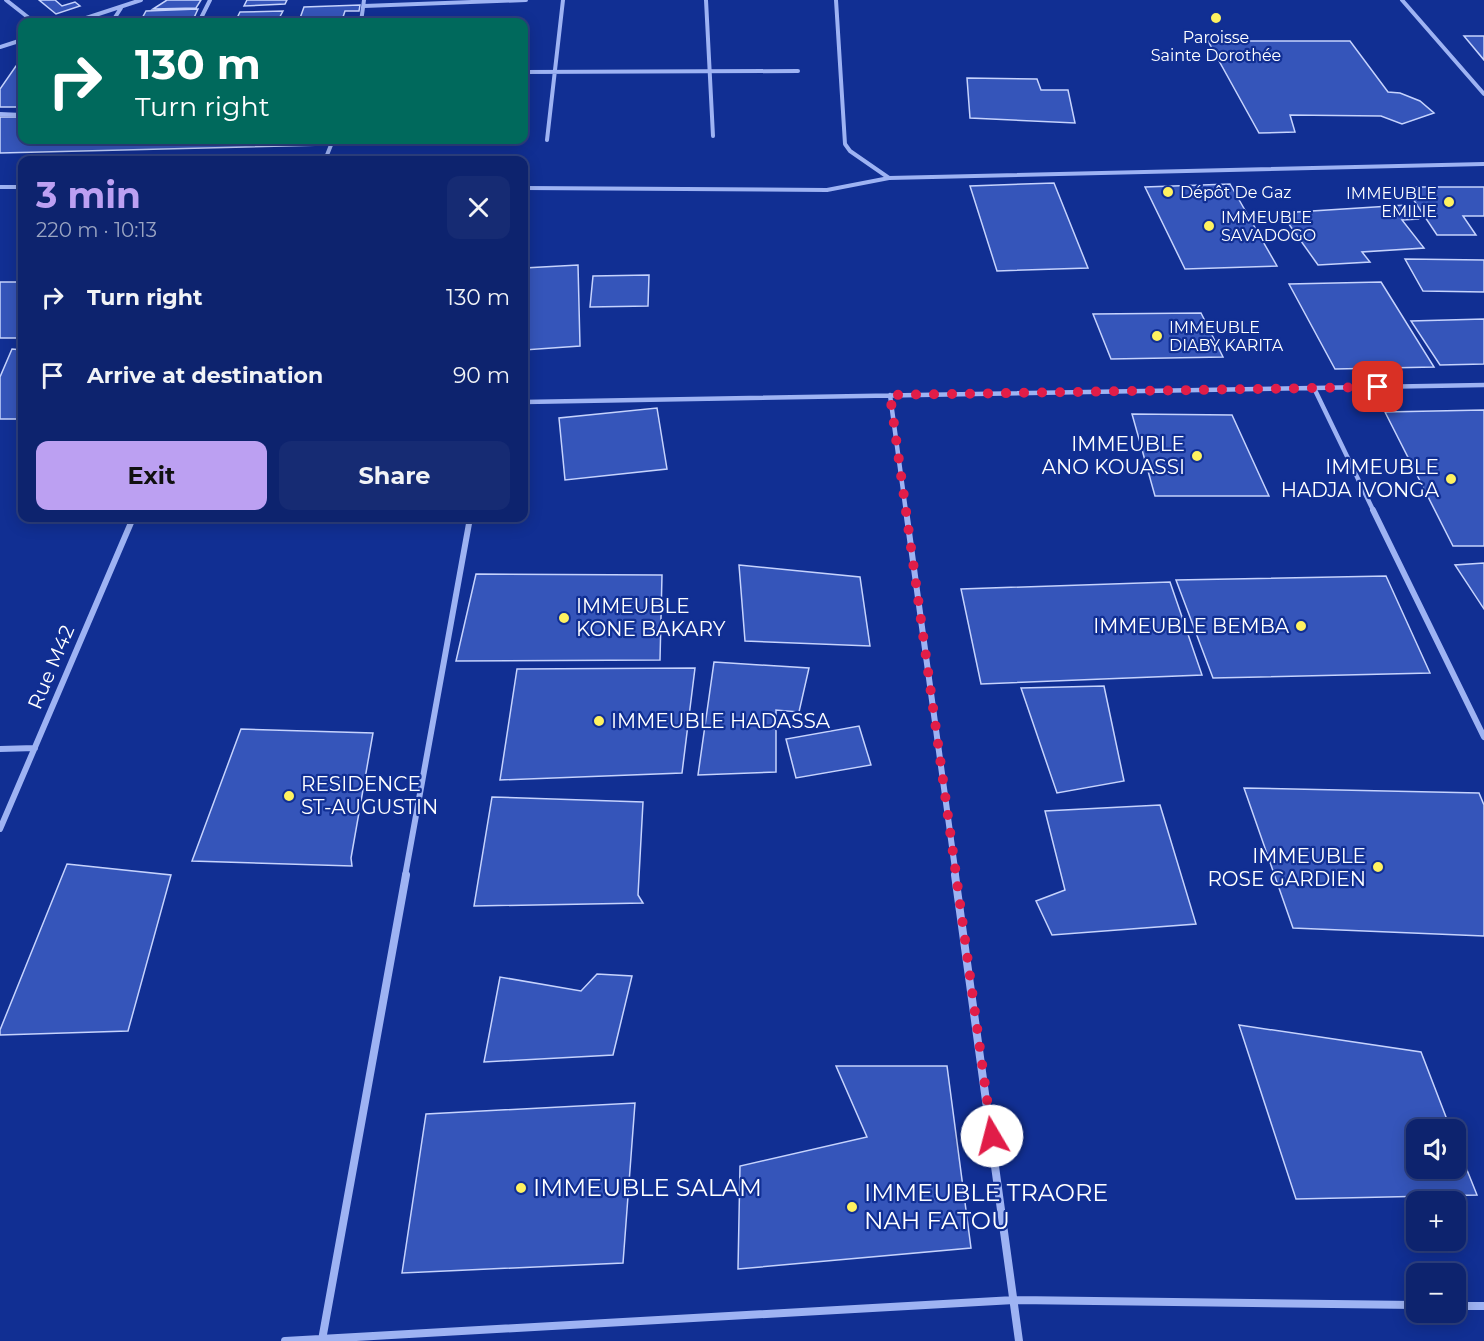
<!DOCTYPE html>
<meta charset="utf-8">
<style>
:root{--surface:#0d236e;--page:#162b73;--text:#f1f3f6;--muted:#9aa4c2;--line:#2d4081;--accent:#bca0f2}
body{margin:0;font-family:Montserrat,sans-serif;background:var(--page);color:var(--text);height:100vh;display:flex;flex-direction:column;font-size:22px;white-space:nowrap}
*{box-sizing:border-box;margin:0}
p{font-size:20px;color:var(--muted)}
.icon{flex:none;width:33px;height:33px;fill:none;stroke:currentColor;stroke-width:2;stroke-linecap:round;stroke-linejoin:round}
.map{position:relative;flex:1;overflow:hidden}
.side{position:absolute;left:18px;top:156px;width:510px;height:366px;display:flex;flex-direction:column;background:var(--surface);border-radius:12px;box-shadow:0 3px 15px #0003,0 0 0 2px var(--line)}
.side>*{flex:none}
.banner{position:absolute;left:18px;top:18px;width:510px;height:126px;border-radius:12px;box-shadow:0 3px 15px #0003,0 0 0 2px var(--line);background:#00695c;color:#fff;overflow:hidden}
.buttons{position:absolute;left:1406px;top:1119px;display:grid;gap:12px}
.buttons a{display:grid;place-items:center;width:60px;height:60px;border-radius:12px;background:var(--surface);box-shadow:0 3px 15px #0003,0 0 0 2px var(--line);font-size:30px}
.pin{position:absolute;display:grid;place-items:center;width:51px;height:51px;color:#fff;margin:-26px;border-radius:12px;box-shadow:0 3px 9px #0006}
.me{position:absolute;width:66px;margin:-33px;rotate:352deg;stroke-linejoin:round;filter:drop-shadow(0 0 4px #0008)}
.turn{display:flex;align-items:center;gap:21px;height:126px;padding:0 18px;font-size:27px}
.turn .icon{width:78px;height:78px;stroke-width:2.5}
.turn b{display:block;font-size:42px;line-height:51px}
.round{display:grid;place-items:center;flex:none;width:63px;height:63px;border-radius:12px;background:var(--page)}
.overview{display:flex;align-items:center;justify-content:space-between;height:102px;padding:0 18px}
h1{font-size:36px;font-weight:700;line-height:45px;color:var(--accent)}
.primary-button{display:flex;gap:12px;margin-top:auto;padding:12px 18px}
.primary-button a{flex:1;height:69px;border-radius:12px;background:var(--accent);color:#111;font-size:24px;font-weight:700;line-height:69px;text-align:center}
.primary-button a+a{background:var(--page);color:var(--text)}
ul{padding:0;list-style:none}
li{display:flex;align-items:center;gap:18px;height:78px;padding:0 18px}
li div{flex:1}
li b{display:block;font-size:22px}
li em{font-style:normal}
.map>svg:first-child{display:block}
.building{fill:#3555ba;stroke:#c6d3fd;stroke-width:1.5}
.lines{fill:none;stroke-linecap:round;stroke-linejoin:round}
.minor-far3{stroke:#9eb3f3;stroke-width:4}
.minor-far2{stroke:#9eb3f3;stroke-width:4.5}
.minor-far1{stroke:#9eb3f3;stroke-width:6}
.minor{stroke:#9eb3f3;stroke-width:8}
.route{stroke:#e11d48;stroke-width:10;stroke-dasharray:0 18}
.poi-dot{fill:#fff260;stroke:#112f93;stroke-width:2}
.labels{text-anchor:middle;stroke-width:4.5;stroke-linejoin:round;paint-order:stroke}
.far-poi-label{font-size:16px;fill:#fff;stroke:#112f93;text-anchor:start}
.poi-label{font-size:20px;fill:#fff;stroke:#112f93;text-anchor:end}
.street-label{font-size:20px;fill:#fff;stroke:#112f93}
.near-poi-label{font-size:24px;fill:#fff;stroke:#112f93;text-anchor:start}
</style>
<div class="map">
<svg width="1484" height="1341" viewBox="0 0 1484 1341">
<rect width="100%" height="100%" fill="#112f93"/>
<path class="building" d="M39 0H55L62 6 75 2 80 6 56 14Z
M167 0H201L196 8 153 9Z
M247 0H287L285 4 244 6Z
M360 5 359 11H345L342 20 299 21 304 7Z
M198 9 192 22H140L146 11Z
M283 11 277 22H235L240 12Z
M1464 36H1484V60Z
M1208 41H1350L1388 92 1400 93 1420 101 1434 113 1402 124 1381 116 1290 115 1295 132 1259 133Z
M16 66H22V107H0V89Z
M967 78 1037 79 1041 90H1068L1075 123 970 118Z
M0 117H22V140H327L325 145 0 153Z
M1054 183 1088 268 997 271 970 186Z
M1230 184 1277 266 1185 269 1145 187Z
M1405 187H1484V216H1463L1476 235H1437Z
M1406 205 1418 219 1402 220 1424 248 1362 252 1370 262 1318 265 1281 213Z
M1405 259 1484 260V292L1423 291Z
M578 265 580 346 524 350V268Z
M649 275 648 306 590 307 593 276Z
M0 282H22V338H0Z
M1381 282 1434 367 1335 369 1289 284Z
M1201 313 1223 357 1111 359 1093 314Z
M1484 319V364L1440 365 1411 321Z
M12 349 22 350V419H0V377Z
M657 408 667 469 565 480 559 418Z
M1484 410V546H1453L1385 412Z
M1132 414 1232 415 1269 496H1155Z
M1484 563V609L1455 565Z
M739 565 860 577 870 646 745 641Z
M476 574 662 575 660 660 456 661Z
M1386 576 1430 673 1213 678 1176 580Z
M1170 582 1202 675 981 684 961 589Z
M714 662 809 668 799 712 776 710V772L698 775Z
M695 668 682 773 500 780 517 669Z
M1104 686 1124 781 1057 793 1021 688Z
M859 726 871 765 796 778 786 739Z
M241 729 373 733 351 858 352 866 192 861Z
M1244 788 1479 793 1484 805V936L1293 928Z
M492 797 643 802 638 895 643 903 474 906Z
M1160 805 1196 924 1052 935 1036 901 1065 890 1045 811Z
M67 864 171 875 128 1031 0 1035V1030Z
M597 974 632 976 613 1055 484 1062 500 977 581 991Z
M1239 1025 1421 1052 1451 1130H1416V1168H1455V1140L1477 1195 1296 1199Z
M836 1066H947L971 1248 738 1269 740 1166 867 1137Z
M635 1103 623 1263 402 1273 426 1114Z"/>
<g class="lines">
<path class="minor-far3" d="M6 0 34 22
M706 0 713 136
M836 0 845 144 850 151 889 178
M1402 0 1484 94
M364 6 526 0
M74 22 141 0
M112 22 121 8
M199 22 210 0
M361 22 364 0
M0 47 22 40
M524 72 798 71
M0 114 22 115
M547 140 563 0
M325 160 333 140
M0 187H22
M524 188 827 190 889 178 1484 164"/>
<path class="minor-far2" d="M1314 388 1374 512
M890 395 906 512
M524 402 1484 385"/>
<path class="minor-far1" d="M906 510 956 876
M1373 510 1484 737
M0 749 35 748
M0 829 133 518
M405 876 470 518"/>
<path class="minor" d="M955 875 1019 1341
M1455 1306H1484
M322 1340 406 875
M285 1341 1014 1300 1416 1305"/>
</g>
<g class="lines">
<path class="route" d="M992 1136 890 395 1378 387"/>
</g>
<g class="poi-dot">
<circle cx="1216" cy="18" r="6"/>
<circle cx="1168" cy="192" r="6"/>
<circle cx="1449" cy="202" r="6"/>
<circle cx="1209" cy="226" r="6"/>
<circle cx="1157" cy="336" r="6"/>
<circle cx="1197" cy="456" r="6"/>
<circle cx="1451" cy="479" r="6"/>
<circle cx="564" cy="618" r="6"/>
<circle cx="1301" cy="626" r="6"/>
<circle cx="599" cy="721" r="6"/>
<circle cx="289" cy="796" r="6"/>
<circle cx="1378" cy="867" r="6"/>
<circle cx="521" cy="1188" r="6"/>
<circle cx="852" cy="1207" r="6"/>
</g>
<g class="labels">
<g class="far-poi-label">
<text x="1216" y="43" text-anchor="middle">Paroisse<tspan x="1216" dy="18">Sainte Dorothée</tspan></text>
<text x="1180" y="198">Dépôt De Gaz</text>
<text x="1437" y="199" text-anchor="end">IMMEUBLE<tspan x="1437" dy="18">EMILIE</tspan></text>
<text x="1221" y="223">IMMEUBLE<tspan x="1221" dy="18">SAVADOGO</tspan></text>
<text x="1169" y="333">IMMEUBLE<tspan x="1169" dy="18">DIABY KARITA</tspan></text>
</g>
<g class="poi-label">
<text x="1185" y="451">IMMEUBLE<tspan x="1185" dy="23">ANO KOUASSI</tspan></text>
<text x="1439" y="474">IMMEUBLE<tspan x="1439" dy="23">HADJA IVONGA</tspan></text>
<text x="576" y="613" text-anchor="start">IMMEUBLE<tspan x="576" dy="23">KONE BAKARY</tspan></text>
<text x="1289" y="633">IMMEUBLE BEMBA</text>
<text x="611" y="728" text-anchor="start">IMMEUBLE HADASSA</text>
<text x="301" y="791" text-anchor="start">RESIDENCE<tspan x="301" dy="23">ST-AUGUSTIN</tspan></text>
<text x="1366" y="863">IMMEUBLE<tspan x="1366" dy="23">ROSE GARDIEN</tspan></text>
</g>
<g class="street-label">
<text transform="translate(51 667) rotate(-67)" y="7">Rue M42</text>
</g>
<g class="near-poi-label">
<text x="533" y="1196">IMMEUBLE SALAM</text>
<text x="864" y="1201">IMMEUBLE TRAORE<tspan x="864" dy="28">NAH FATOU</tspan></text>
</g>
</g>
</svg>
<div class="buttons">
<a><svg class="icon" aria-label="sound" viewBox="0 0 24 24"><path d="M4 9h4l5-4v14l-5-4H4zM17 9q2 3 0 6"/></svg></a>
<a>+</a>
<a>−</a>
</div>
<div class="pin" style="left:1378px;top:387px;background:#d93025"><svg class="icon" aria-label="arrive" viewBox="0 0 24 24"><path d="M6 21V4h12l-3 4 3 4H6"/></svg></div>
<svg class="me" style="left:992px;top:1136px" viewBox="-20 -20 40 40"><circle r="19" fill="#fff"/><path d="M0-13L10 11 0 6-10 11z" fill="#e11d48"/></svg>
<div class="banner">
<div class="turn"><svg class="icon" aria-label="right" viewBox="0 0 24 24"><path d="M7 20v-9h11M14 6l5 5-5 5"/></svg><div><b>130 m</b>Turn right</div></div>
</div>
<section class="side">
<div class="overview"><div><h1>3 min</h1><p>220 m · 10:13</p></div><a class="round"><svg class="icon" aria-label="close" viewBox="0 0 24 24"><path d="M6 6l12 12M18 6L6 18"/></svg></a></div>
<ul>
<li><svg class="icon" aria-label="right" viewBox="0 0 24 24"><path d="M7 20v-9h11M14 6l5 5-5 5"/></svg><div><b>Turn right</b></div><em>130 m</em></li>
<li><svg class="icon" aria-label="arrive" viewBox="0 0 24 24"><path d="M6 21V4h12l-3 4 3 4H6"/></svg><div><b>Arrive at destination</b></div><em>90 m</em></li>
</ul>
<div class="primary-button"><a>Exit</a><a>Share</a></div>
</section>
</div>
